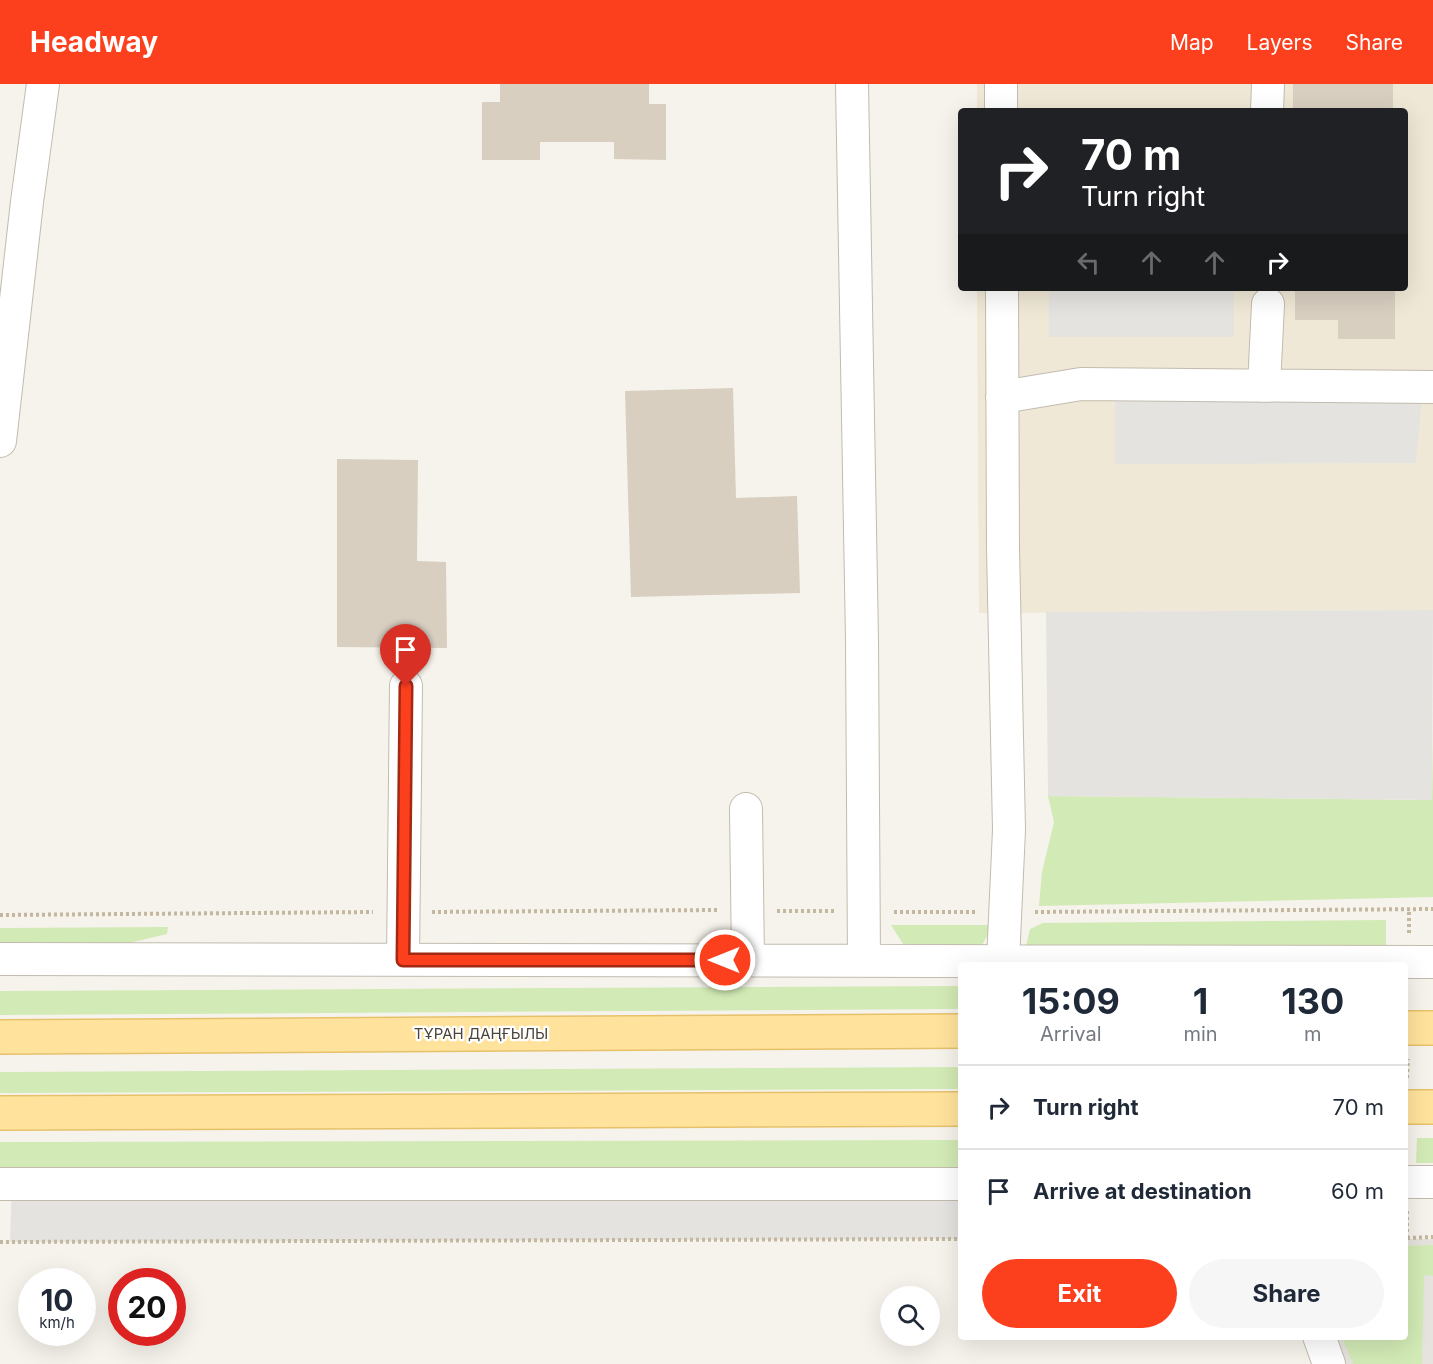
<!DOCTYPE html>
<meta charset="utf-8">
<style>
:root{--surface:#fff;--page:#f6f6f7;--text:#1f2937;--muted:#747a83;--line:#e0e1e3;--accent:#fc3f1d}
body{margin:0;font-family:Inter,sans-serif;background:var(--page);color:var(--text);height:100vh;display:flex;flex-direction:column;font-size:22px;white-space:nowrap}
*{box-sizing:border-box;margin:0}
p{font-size:20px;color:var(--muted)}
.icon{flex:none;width:33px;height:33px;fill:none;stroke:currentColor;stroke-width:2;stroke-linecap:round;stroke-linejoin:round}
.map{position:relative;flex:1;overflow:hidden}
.side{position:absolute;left:958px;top:878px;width:450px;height:378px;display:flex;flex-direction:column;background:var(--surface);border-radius:6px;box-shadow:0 6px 24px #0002}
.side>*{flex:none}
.top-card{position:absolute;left:958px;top:24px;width:450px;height:183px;border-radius:6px;box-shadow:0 6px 24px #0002;background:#202124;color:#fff;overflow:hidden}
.tools{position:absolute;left:880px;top:1202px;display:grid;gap:12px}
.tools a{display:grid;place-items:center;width:60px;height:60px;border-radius:50%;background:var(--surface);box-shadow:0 6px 24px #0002;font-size:30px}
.speed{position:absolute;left:18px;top:1184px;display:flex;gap:12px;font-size:30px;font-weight:700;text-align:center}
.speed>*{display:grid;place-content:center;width:78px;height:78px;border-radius:50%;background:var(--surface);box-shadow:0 6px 24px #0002;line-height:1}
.speed small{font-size:15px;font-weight:400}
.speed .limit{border:9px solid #d22;background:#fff;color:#111}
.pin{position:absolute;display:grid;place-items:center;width:51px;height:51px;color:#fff;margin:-62px -26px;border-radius:50% 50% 50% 0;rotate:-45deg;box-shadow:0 0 6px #0007}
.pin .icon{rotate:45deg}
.me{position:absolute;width:66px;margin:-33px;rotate:270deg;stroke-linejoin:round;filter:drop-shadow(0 0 4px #0008)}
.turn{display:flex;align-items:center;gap:21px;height:126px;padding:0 24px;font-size:27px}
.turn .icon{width:78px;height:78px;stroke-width:2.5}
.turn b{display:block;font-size:42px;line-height:51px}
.lanes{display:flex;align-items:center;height:57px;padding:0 24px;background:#0003;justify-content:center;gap:30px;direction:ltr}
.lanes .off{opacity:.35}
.eta{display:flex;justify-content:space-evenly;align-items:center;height:102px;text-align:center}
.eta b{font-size:36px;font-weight:700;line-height:42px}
.primary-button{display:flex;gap:12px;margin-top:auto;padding:12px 24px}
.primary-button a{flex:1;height:69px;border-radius:36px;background:var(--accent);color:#fff;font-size:24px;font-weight:700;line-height:69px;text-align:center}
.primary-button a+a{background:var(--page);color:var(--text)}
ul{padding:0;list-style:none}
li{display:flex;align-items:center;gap:18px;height:84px;padding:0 24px;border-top:2px solid var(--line)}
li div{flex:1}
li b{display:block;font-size:22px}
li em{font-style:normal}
header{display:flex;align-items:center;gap:36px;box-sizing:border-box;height:84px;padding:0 30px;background:var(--accent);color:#fff}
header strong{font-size:28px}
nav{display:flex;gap:33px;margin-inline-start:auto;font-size:21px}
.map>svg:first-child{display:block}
.industrial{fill:#e6e2dd}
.education{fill:#efe8d6}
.green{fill:#d2eab5}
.parking{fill:#e5e3e0}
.building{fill:#d8cfc1}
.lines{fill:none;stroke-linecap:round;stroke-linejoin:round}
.minor-casing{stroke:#c2bbae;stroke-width:34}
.major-casing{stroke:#e6c16a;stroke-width:36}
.path{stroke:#c4b79f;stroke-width:4;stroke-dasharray:3 3;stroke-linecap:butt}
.minor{stroke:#fff;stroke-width:32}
.major{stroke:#ffe39c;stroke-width:33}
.route-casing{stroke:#a42913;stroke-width:15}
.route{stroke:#fc3f1d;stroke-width:10}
.labels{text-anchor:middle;stroke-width:4.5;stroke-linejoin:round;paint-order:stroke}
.street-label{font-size:15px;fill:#4b4439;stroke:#fff}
</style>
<header>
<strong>Headway</strong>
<nav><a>Map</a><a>Layers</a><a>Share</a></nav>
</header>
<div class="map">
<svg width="1433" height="1280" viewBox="0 0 1433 1280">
<rect width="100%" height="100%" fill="#f6f3ec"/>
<path class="industrial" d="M1406 1155H1433V1280H1337L1326 1253 1406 1252Z"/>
<path class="education" d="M977 0H1433V526L979 529 977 204H1406V27H977Z"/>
<path class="green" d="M1433 644V813L1039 822 1042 788 1054 738 1048 712 1432 716Z
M1386 836V861L1026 862 1030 845 1043 839Z
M891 841H993L981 863H905Z
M168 843 167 850 104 865H0V844Z
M961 902V925L0 931V907Z
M961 983V1005L0 1009V988Z
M1417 1054H1433V1079H1416Z
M961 1056 962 1084 0 1085V1058Z
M1433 1161V1192L1424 1191 1422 1280H1353L1342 1253 1406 1252V1162Z"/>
<path class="parking" d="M1049 204H1234V253H1049Z
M1115 300 1423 303 1416 379 1115 380Z
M1433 526 1432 716 1048 712 1046 528Z
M12 1100H961V1155L10 1158Z"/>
<path class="building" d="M500 0H649V20H666V76L614 75V58H540V76H482V18H500Z
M1293 0H1393V27H1293Z
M1295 204H1395V255H1338V236H1295Z
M733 304 736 414 797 412 800 509 631 513 625 307Z
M337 375 418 376 417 477 446 478 447 564 337 563Z"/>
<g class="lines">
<g class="minor-casing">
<path id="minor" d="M852 0 862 556 864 877
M1001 0V27
M1267 27 1268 0
M1002 204 1003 464 1009 746 1003 877
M1264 302 1268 220
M1002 313 1081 300 1433 303
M0 357 27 118 43 0
M746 725 748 876
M0 875 1433 878
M403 876 406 602
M1406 1098H1433
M0 1100H962
M1319 1252 1329 1280"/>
</g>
<g class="major-casing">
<path id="major" d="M1406 944H1433
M0 953 962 947
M1406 1023H1433
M0 1029 962 1025"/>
</g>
<path class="path" d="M777 827H835
M432 828 718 826
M894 828H976
M1035 828 1433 825
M0 831 373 828
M1409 849V826
M1407 994 1408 975
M1407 1127V1154
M1407 1154 1433 1153
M0 1158 962 1155"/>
<use href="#minor" class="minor"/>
<use href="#major" class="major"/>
</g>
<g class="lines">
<g class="route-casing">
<path id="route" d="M406 602 403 876H725"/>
</g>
<use href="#route" class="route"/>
</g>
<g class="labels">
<g class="street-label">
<text x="481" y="955">ТҰРАН ДАҢҒЫЛЫ</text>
</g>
</g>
</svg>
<div class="tools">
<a><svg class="icon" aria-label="search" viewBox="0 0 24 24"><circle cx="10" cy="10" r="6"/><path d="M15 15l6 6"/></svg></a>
</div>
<div class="speed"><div>10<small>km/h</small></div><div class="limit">20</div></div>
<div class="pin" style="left:406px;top:602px;background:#d93025"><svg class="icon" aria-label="arrive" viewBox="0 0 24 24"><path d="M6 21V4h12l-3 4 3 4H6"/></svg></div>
<svg class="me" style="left:725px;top:876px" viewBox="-20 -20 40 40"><circle r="17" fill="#fc3f1d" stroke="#fff" stroke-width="3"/><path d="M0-11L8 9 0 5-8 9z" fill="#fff"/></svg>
<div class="top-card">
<div class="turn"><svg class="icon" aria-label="right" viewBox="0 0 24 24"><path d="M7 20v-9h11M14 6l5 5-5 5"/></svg><div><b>70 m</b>Turn right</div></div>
<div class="lanes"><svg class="icon off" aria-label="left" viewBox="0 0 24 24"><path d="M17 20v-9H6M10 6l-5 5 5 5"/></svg><svg class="icon off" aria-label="ahead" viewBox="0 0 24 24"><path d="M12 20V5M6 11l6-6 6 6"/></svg><svg class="icon off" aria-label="ahead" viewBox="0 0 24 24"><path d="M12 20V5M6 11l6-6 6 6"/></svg><svg class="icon" aria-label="right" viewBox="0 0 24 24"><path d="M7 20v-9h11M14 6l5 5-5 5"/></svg></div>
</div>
<section class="side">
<div class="eta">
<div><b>15:09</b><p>Arrival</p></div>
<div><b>1</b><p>min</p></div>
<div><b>130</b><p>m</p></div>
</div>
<ul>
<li><svg class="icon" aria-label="right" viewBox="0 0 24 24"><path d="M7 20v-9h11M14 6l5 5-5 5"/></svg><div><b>Turn right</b></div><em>70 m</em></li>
<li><svg class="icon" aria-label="arrive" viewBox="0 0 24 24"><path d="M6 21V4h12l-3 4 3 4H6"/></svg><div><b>Arrive at destination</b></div><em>60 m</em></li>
</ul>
<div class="primary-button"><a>Exit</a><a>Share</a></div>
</section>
</div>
